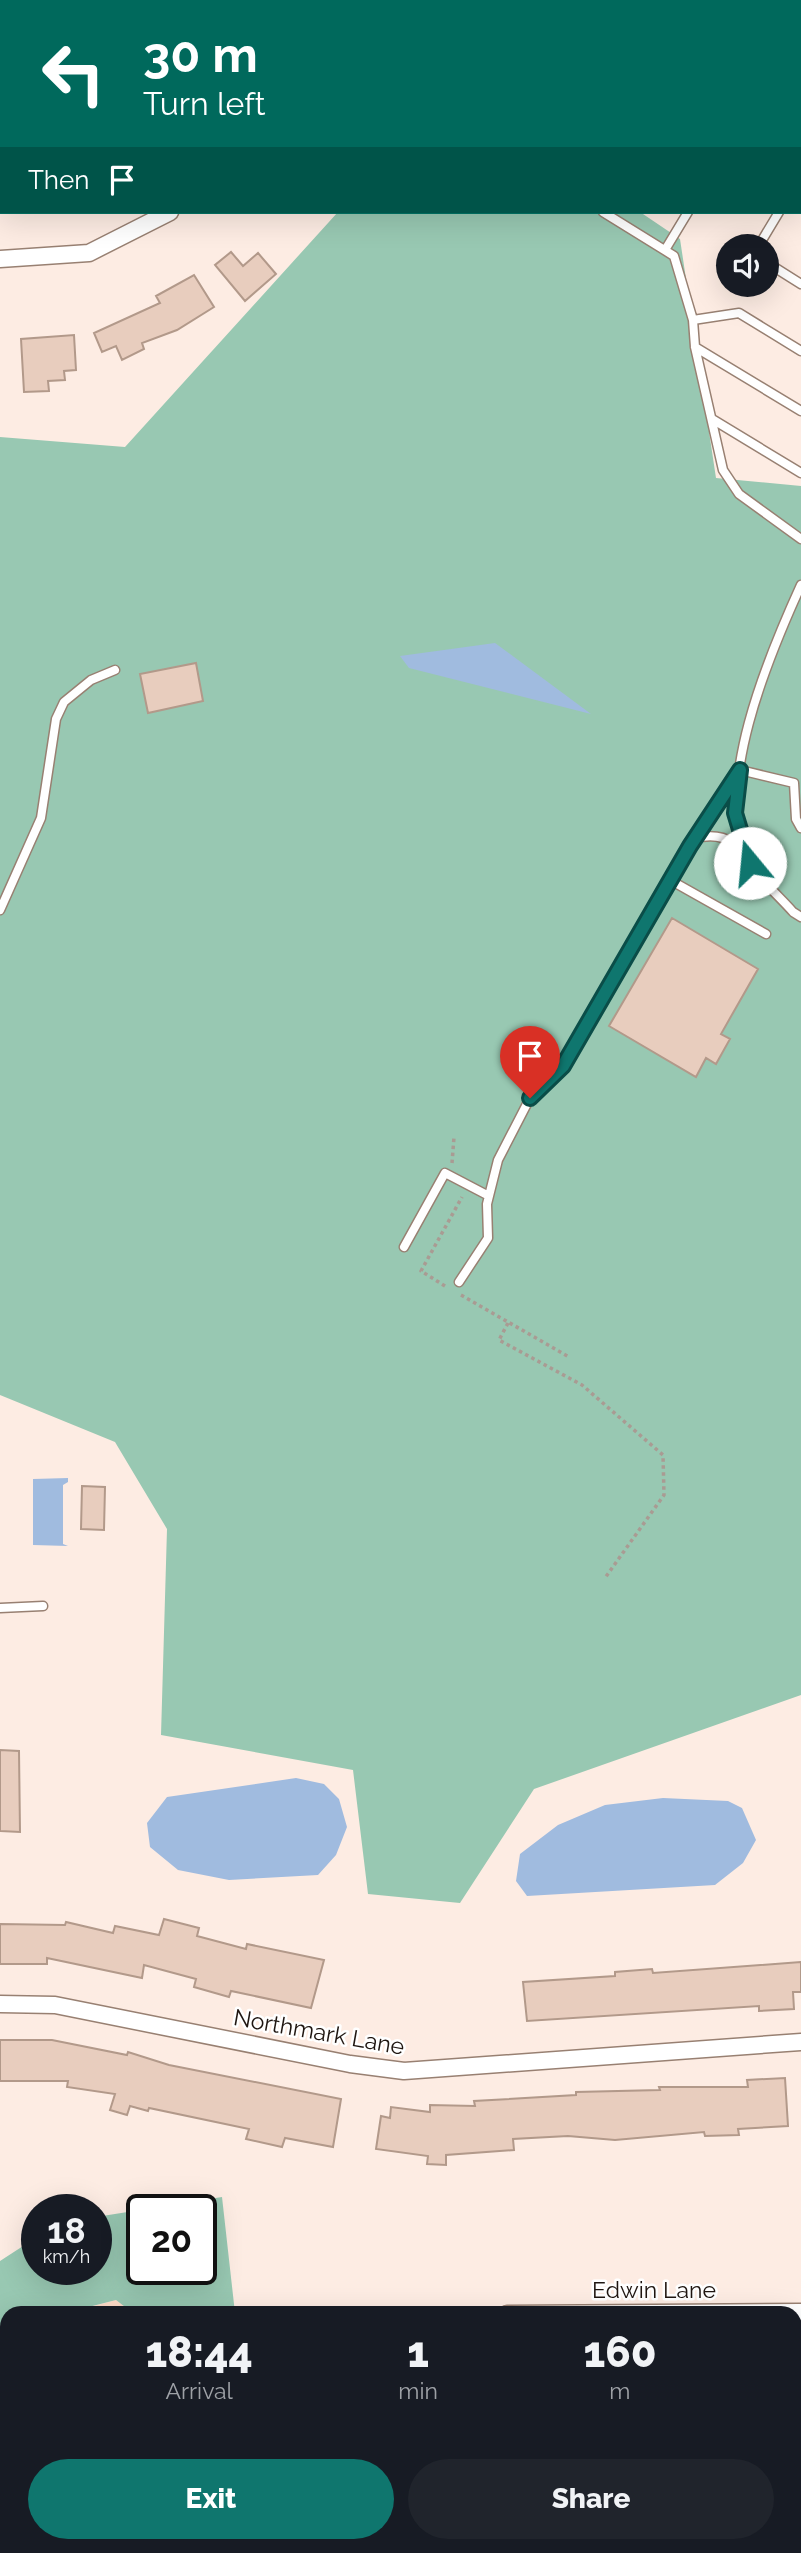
<!DOCTYPE html>
<style>
:root{--surface:#171b24;--page:#20242c;--text:#f1f3f6;--muted:#9ea1a6;--accent:#0f766e}
body{margin:0;font-family:Raleway,sans-serif;background:var(--page);color:var(--text);height:100vh;display:flex;flex-direction:column;font-size:26px;white-space:nowrap}
*{box-sizing:border-box;margin:0}
p{font-size:23px;color:var(--muted)}
.icon{flex:none;width:38px;height:38px;fill:none;stroke:currentColor;stroke-width:2;stroke-linecap:round;stroke-linejoin:round}
.map{position:relative;flex:1;overflow:hidden}
.drawer{position:absolute;left:0px;top:2306px;width:802px;height:247px;display:flex;flex-direction:column;background:var(--surface);border-radius:21px 21px 0 0;box-shadow:0 7px 28px #0002}
.drawer>*{flex:none}
.guide{position:absolute;left:0px;top:0px;width:802px;height:214px;box-shadow:0 7px 28px #0002;background:#00695c;color:#fff;overflow:hidden}
.fabs{position:absolute;left:716px;top:234px;display:grid;gap:14px}
.fabs a{display:grid;place-items:center;width:63px;height:63px;border-radius:50%;background:var(--surface);box-shadow:0 7px 28px #0002;font-size:35px}
.speed{position:absolute;left:21px;top:2194px;display:flex;gap:14px;font-size:35px;font-weight:700;text-align:center}
.speed>*{display:grid;place-content:center;width:91px;height:91px;border-radius:50%;background:var(--surface);box-shadow:0 7px 28px #0002;line-height:1}
.speed small{font-size:18px;font-weight:400}
.speed .limit{border:4px solid #111;border-radius:10px;background:#fff;color:#111}
.pin{position:absolute;display:grid;place-items:center;width:60px;height:60px;color:#fff;margin:-72px -30px;border-radius:50% 50% 50% 0;rotate:-45deg;box-shadow:0 0 7px #0007}
.pin .icon{rotate:45deg}
.me{position:absolute;width:77px;margin:-38px;rotate:343deg;stroke-linejoin:round;filter:drop-shadow(0 0 5px #0008)}
.turn{display:flex;align-items:center;gap:24px;height:147px;padding:0 28px;font-size:32px}
.turn .icon{width:91px;height:91px;stroke-width:2.5}
.turn b{display:block;font-size:49px;line-height:60px}
.then{display:flex;align-items:center;height:66px;padding:0 28px;background:#0003;gap:14px;font-size:26px}
.eta{display:flex;justify-content:space-evenly;align-items:center;height:119px;text-align:center}
.eta b{font-size:42px;font-weight:800;line-height:49px}
.button{display:flex;gap:14px;margin-top:auto;padding:14px 28px}
.button a{flex:1;height:80px;border-radius:42px;background:var(--accent);color:#fff;font-size:28px;font-weight:800;line-height:80px;text-align:center}
.button a+a{background:var(--page);color:var(--text)}
.map>svg:first-child{display:block}
.built{fill:#fedcc8}
.forest{fill:#98c8b2;fill-rule:evenodd}
.water{fill:#a0bbdf}
.building{fill:#e8cdbe;stroke:#b2998a;stroke-width:2}
.lines{fill:none;stroke-linecap:round;stroke-linejoin:round}
.lane-casing{stroke:#988072;stroke-width:11}
.street-casing{stroke:#988072;stroke-width:19}
.path{stroke:#a99b93;stroke-width:3.5;stroke-dasharray:3.5 3.5;stroke-linecap:butt}
.lane{stroke:#fff;stroke-width:8}
.street{stroke:#fff;stroke-width:16}
.route-casing{stroke:#0a4d48;stroke-width:18}
.route{stroke:#0f766e;stroke-width:12}
.labels{text-anchor:middle;stroke-width:5;stroke-linejoin:round;paint-order:stroke}
.street-label{font-size:23px;fill:#1f1611;stroke:#fff}
</style>
<div class="map">
<svg width="801" height="2553" viewBox="0 0 801 2553">
<rect width="100%" height="100%" fill="#fdece3"/>
<path class="built" d="M116 2300 133 2313 65 2314Z
M7 2329V2546H283L287 2553H0V2331Z"/>
<path class="forest" d="M338 212H640L680 239 716 478 801 486V1695L534 1789 460 1903 368 1894 353 1770 161 1735 167 1529 115 1442 0 1395V437L125 447Z
M222 2197 235 2313H133L116 2300 65 2313 7 2314V2329L0 2331V2261L37 2237V2270H96V2217ZM142 2210H201V2270H142Z"/>
<path class="water" d="M495 643 591 714 409 668 400 656Z
M68 1478V1482L63 1485V1544L68 1546 33 1545V1479Z
M296 1778 324 1784 339 1799 347 1827 336 1855 318 1875 229 1880 178 1870 150 1847 147 1823 167 1797Z
M663 1798 728 1801 742 1808 756 1840 743 1863 715 1885 527 1896 516 1881 520 1854 558 1825 605 1805Z"/>
<path class="building" d="M231 252 243 266 258 253 276 274 245 301 215 265Z
M194 275 214 307 177 330 142 343 144 349 122 360 116 346 102 352 94 333 160 303 156 296Z
M74 335 76 370 64 371 65 380 48 381 49 391 24 392 21 339Z
M196 663 203 701 148 713 140 674Z
M672 918 758 969 721 1034 730 1039 716 1064 706 1058 696 1077 609 1026Z
M82 1486 105 1487 104 1530 81 1529Z
M0 1750 19 1751 20 1832 0 1831Z
M164 1919 199 1928 197 1936 246 1949 247 1944 324 1960 311 2008 231 1991 229 1997 194 1987 196 1979 144 1965 142 1978 47 1958V1964H0V1924L65 1925 66 1922 113 1933 115 1926 159 1935Z
M801 1962V1992H793L794 2009 759 2011V2006L527 2021 523 1982 615 1976V1972L652 1969 653 1973Z
M0 2040H52L127 2055 128 2052 169 2065 341 2099 333 2147 285 2138 282 2147 246 2139 249 2129 149 2108 148 2111 130 2106 127 2115 110 2110 115 2094 67 2087 68 2081H0Z
M785 2078 788 2126 738 2129 739 2135 705 2136 704 2132 615 2140 568 2136 513 2139 514 2150 446 2155V2165L427 2164 428 2156 376 2149 381 2116 390 2118 391 2107 430 2112V2105L475 2106 474 2101 576 2095V2092L660 2090 659 2087H748L747 2080Z"/>
<g class="lines">
<g class="lane-casing">
<path id="lane" d="M638 2 639 0
M800 29 801 27
M800 178 801 176
M603 212 674 256 693 320 695 347 723 470 739 494 801 539
M758 247 779 212
M665 250 688 212
M766 262 801 284
M693 320 739 313 801 351
M695 347 801 411
M712 419 801 473
M801 585C770 653 710 792 750 863 760 880 780 897 793 912L801 917
M695 838C718 833 728 838 746 852
M670 880 766 934
M0 910 41 818 56 719 64 702 91 680 115 670
M404 1247 445 1173 489 1196
M459 1282 488 1238 487 1204 498 1160 530 1098 563 1066 689 847 740 770 794 783 796 819 801 828
M0 1608 43 1606
M266 2313 274 2314
M794 2518 801 2528
M0 2535 7 2533
M348 2546 350 2553
M612 2553 630 2546"/>
</g>
<g class="street-casing">
<path id="street" d="M243 0 244 2
M0 259 89 253 170 212
M0 2004 55 2005 350 2064 404 2071 801 2042
M507 2314 801 2312"/>
</g>
<path class="path" d="M452 1163 454 1137
M445 1286 421 1271 462 1197
M461 1295 569 1357
M508 1323 499 1340 582 1385 663 1455 664 1495 605 1578"/>
<use href="#lane" class="lane"/>
<use href="#street" class="street"/>
</g>
<g class="lines">
<g class="route-casing">
<path id="route" d="M530 1098 563 1066 690 846 740 770 735 813 750 863"/>
</g>
<use href="#route" class="route"/>
</g>
<g class="labels">
<g class="street-label">
<text transform="translate(319 2032) rotate(10)" y="8">Northmark Lane</text>
<text x="654" y="2298">Edwin Lane</text>
</g>
</g>
</svg>
<div class="fabs">
<a><svg class="icon" aria-label="sound" viewBox="0 0 24 24"><path d="M4 9h4l5-4v14l-5-4H4zM17 9q2 3 0 6"/></svg></a>
</div>
<div class="speed"><div>18<small>km/h</small></div><div class="limit">20</div></div>
<div class="pin" style="left:530px;top:1098px;background:#d93025"><svg class="icon" aria-label="arrive" viewBox="0 0 24 24"><path d="M6 21V4h12l-3 4 3 4H6"/></svg></div>
<svg class="me" style="left:750px;top:863px" viewBox="-20 -20 40 40"><circle r="19" fill="#fff"/><path d="M0-13L10 11 0 6-10 11z" fill="#0f766e"/></svg>
<div class="guide">
<div class="turn"><svg class="icon" aria-label="left" viewBox="0 0 24 24"><path d="M17 20v-9H6M10 6l-5 5 5 5"/></svg><div><b>30 m</b>Turn left</div></div>
<div class="then">Then<svg class="icon" aria-label="arrive" viewBox="0 0 24 24"><path d="M6 21V4h12l-3 4 3 4H6"/></svg></div>
</div>
<section class="drawer">
<div class="eta">
<div><b>18:44</b><p>Arrival</p></div>
<div><b>1</b><p>min</p></div>
<div><b>160</b><p>m</p></div>
</div>
<div class="button"><a>Exit</a><a>Share</a></div>
</section>
</div>
